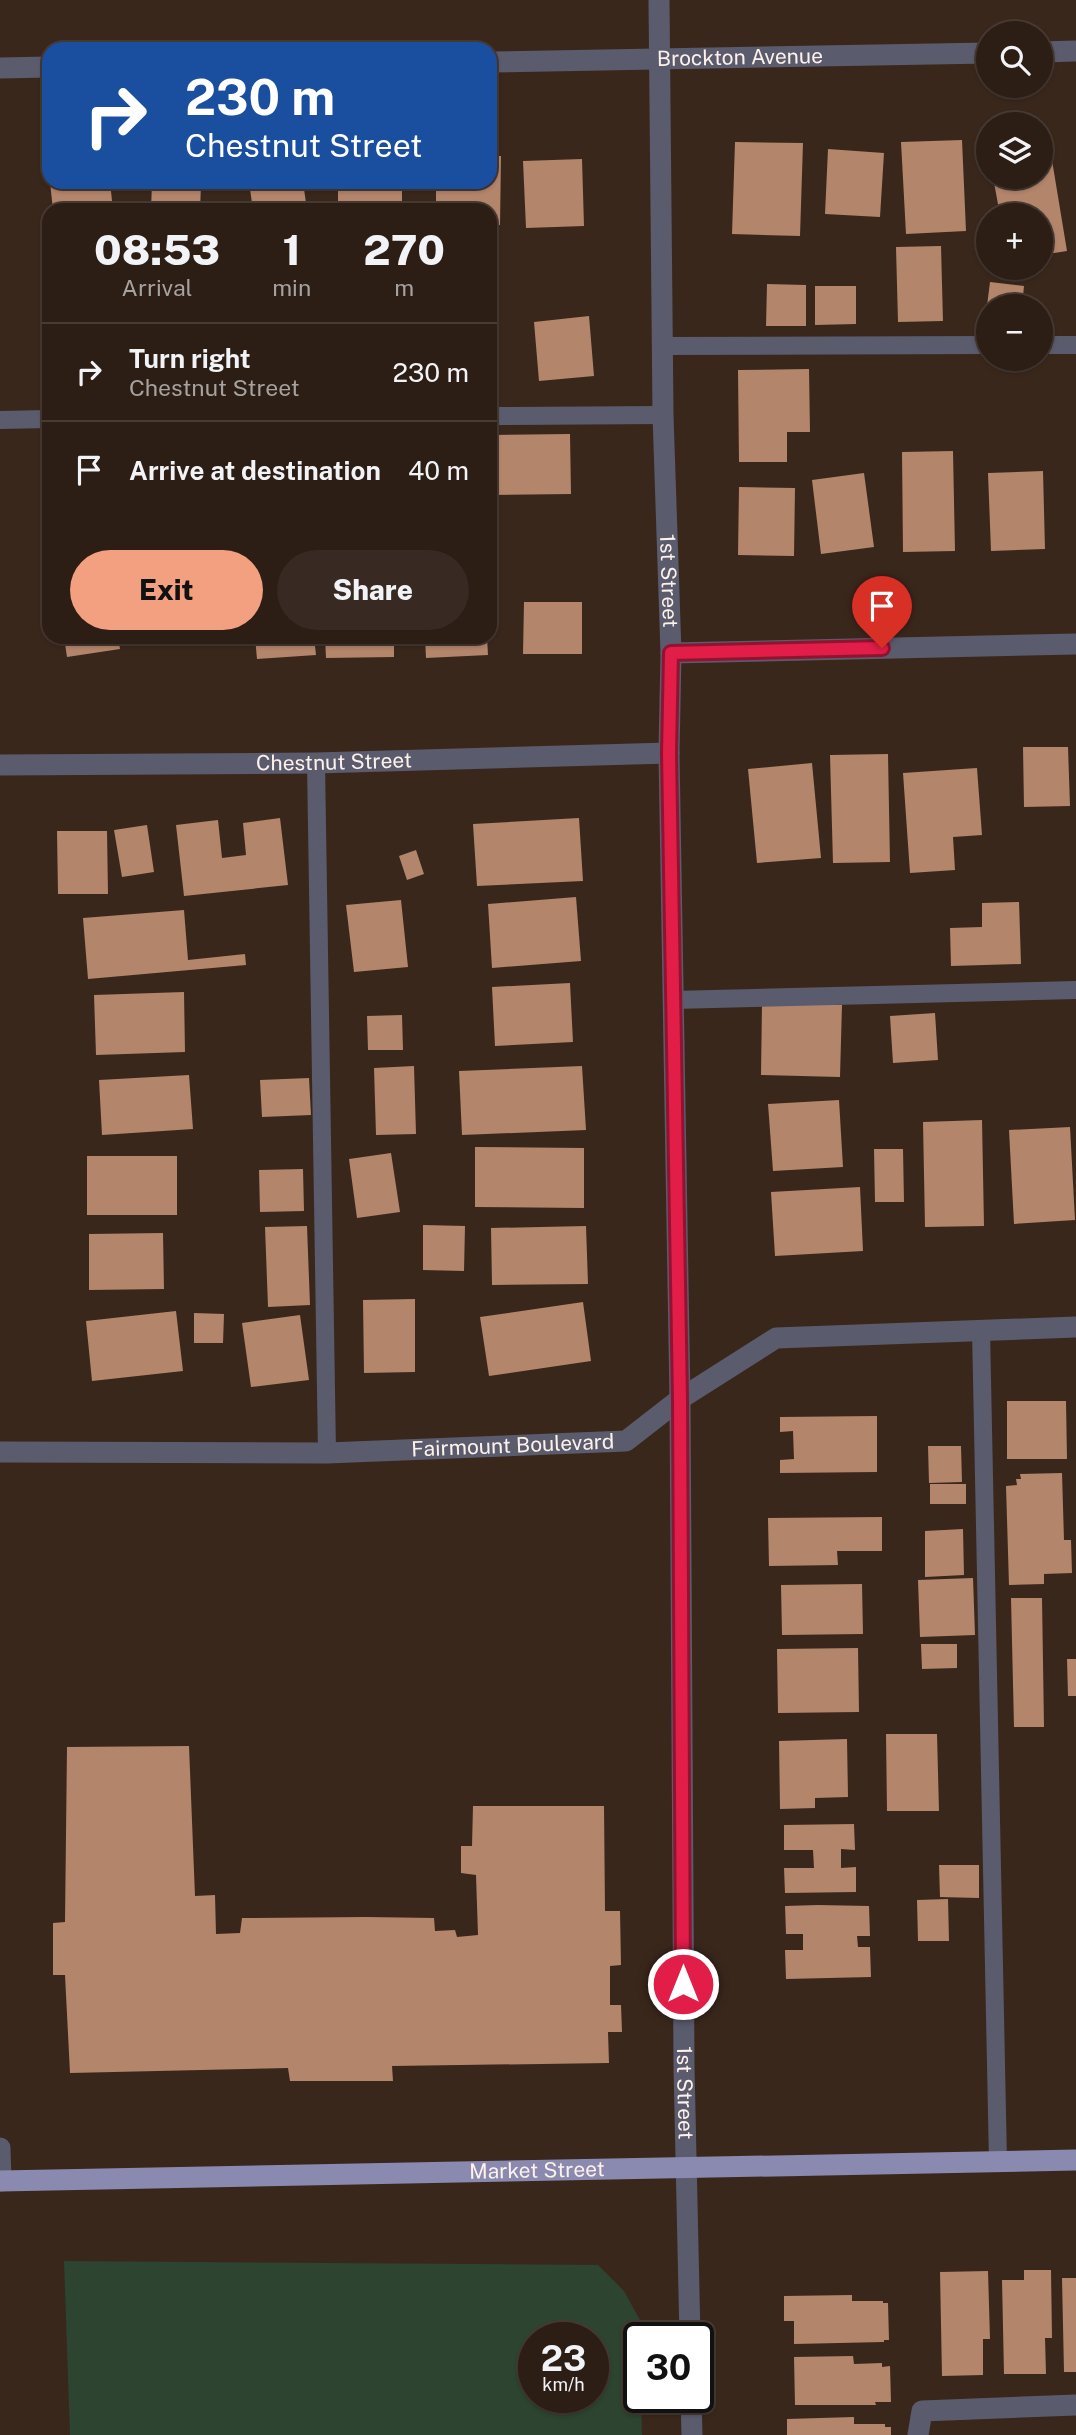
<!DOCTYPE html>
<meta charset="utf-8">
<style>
:root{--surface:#2c1d15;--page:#382a22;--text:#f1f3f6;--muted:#a6a2a0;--line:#483b34;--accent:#f3a081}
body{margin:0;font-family:"Public Sans",sans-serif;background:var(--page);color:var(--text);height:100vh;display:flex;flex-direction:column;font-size:26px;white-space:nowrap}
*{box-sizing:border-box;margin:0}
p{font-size:23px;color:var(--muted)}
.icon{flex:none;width:38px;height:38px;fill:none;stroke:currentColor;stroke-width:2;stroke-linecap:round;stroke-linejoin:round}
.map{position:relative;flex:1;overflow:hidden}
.sheet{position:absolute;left:42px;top:203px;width:455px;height:441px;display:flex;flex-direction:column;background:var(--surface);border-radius:21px;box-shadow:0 2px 5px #0004,0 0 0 2px var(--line)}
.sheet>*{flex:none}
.top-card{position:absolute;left:42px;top:42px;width:455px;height:147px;border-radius:21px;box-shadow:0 2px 5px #0004,0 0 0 2px var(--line);background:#1a4fa0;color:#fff;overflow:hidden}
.tools{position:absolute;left:976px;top:21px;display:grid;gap:14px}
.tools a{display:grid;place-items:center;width:77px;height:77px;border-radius:50%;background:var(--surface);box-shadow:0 2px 5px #0004,0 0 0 2px var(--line);font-size:35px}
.speed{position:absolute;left:518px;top:2322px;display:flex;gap:14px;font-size:35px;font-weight:700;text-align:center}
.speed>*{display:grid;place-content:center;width:91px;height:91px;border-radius:50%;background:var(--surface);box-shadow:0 2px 5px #0004,0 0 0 2px var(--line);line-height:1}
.speed small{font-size:18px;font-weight:400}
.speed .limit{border:4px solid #111;border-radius:10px;background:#fff;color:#111}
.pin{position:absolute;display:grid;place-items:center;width:60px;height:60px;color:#fff;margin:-72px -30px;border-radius:50% 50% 50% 0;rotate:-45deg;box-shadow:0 0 7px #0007}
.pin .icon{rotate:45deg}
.me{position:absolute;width:77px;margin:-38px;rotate:0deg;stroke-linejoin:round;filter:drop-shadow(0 0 5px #0008)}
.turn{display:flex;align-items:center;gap:24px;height:147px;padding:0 28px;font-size:32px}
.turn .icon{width:91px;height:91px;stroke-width:2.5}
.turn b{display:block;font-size:49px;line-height:60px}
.eta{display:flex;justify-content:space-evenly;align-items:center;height:119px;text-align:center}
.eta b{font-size:42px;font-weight:800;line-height:49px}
.primary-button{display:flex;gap:14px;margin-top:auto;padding:14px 28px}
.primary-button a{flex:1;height:80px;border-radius:42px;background:var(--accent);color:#111;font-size:28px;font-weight:800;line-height:80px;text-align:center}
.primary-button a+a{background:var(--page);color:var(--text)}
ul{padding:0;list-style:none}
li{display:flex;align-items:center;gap:21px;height:98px;padding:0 28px;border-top:2px solid var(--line)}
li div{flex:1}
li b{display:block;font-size:26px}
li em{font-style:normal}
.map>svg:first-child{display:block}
.green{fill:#2c4430;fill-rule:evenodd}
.building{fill:#b3856b}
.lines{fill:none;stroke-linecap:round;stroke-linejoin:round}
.service{stroke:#5b5b6e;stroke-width:18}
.minor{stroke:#5b5b6e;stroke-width:21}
.primary{stroke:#8a89b0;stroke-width:21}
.route-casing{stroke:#92132f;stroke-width:18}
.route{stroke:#e11d48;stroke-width:12}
.labels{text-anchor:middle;stroke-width:7;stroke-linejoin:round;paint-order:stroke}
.street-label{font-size:21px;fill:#fef1ea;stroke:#1b120d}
</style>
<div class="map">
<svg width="1076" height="2435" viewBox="0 0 1076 2435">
<rect width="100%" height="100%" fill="#3a271c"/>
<path class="green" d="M64 2261 598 2265 624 2291 641 2322 639 2398H641L642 2435H70ZM593 2338V2398H534V2338Z"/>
<path class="building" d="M1048 136 1067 251 1041 255V215H1000L993 177H1041V137Z
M962 140 966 231 906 234 901 142Z
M735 142 803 143 800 236 732 234Z
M828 149 884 153 880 217 825 214Z
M490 156H501L500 225H490V210H436V182H490Z
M582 159 584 226 526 228 523 161Z
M50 182H110L113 210H53Z
M249 182H303L307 210H253Z
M338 182H402V210H338Z
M152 183 201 185 200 210H151Z
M941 246 943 321 898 322 896 247Z
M990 282 1024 286 1022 306H989V315L986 314Z
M767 284 806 285V326H766Z
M815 286H856V324L815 325Z
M589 316 594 376 539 381 534 322Z
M809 369 810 432H787V462H739L738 370Z
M570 434 571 494 490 495V435Z
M953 451 955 551 903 552 902 452Z
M1043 471 1045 549 991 551 988 473Z
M864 473 874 547 821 554 812 480Z
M739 487 795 488 794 556 738 555Z
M524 602H582V654H523Z
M64 637H118L120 649 67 657Z
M153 637H218V644L154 646Z
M255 637H314L316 655 257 659Z
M325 637H394V657L326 658Z
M425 637H487L488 655 426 658Z
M1023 747H1068L1070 806 1024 807Z
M888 754 890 862 833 863 830 755Z
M812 763 821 858 757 863 748 769Z
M977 768 982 835 953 837 955 870 910 873 903 773Z
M280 818 288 885 184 896 176 825 218 820 222 858 246 855 243 823Z
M579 818 583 881 477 886 473 824Z
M147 825 154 872 122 877 114 830Z
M57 831H107L108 894H58Z
M416 850 424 874 407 880 399 856Z
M576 897 581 961 492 968 488 904Z
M401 900 408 967 354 972 346 905Z
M1019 902 1021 964 951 966 950 928 982 927V903Z
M184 910 188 960 245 954 246 965 88 979 83 918Z
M570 983 573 1042 495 1046 492 987Z
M184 992 185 1052 96 1055 94 995Z
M762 1004 842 1005 840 1077 761 1075Z
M935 1013 938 1060 893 1063 890 1016Z
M402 1015 403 1050H368L367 1016Z
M414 1066 416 1134 376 1135 374 1068Z
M582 1066 586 1130 462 1135 459 1071Z
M189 1075 193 1129 102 1135 99 1080Z
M309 1078 311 1115 262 1117 260 1080Z
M839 1100 843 1167 773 1171 768 1104Z
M982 1120 984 1226 925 1227 923 1122Z
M1070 1127 1075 1220 1014 1224 1009 1130Z
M475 1147 584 1148V1208L475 1207Z
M874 1149H903L904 1202H875Z
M391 1153 400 1212 357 1218 349 1159Z
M87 1156H177V1215H87Z
M303 1169 304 1211 260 1212 259 1170Z
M860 1187 863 1251 775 1256 771 1192Z
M423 1225 465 1226 464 1271 423 1270Z
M307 1226 310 1305 268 1307 265 1227Z
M586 1226 588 1284 492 1285 491 1228Z
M163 1233 164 1289 89 1290V1234Z
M415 1299V1372L364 1373 363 1300Z
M583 1302 591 1361 489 1376 480 1317Z
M176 1311 183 1371 92 1381 86 1321Z
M194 1313 224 1314 223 1343H194Z
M300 1315 309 1380 251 1387 242 1323Z
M1007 1401H1066L1067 1459H1007Z
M877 1416V1472L780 1473V1460L794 1459 793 1431 780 1432V1417Z
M928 1446H961L962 1482 929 1483Z
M1062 1473 1064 1540H1071L1072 1573 1044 1574V1584L1009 1585 1006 1486 1017 1485 1016 1479H1021L1020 1474Z
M930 1484H966V1504H930Z
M882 1517V1551H837L838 1565 769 1566 768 1518Z
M963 1529 964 1575 925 1577V1531Z
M973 1578 975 1635 920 1637 918 1580Z
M862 1584 863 1634 782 1635 781 1585Z
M1011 1598H1042L1044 1727H1014Z
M921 1644H957V1668L922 1669Z
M858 1648 859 1712 778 1713 777 1649Z
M1067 1659H1076V1696H1068Z
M886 1734H937L939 1811H887Z
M847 1739 848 1797 815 1798V1808L780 1809 779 1741Z
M189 1746 195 1896 215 1895 216 1934 240 1933 242 1918 366 1917 434 1918 435 1931 455 1930 457 1937 478 1935 476 1875 461 1873V1846H472L473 1806H604L605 1911H620L621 1965 610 1966V2005H621L622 2032H608L609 2063 392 2066 393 2081H290L288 2068 70 2073 65 1975H53V1923L65 1922 67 1747Z
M854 1824 855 1850 841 1849V1868L856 1867V1892L785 1893 784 1868H814L813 1850H784V1825Z
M939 1865H979V1898L940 1897Z
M948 1899 949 1941H918L917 1900Z
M818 1905 869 1906 870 1936H857L858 1947H870L871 1977 786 1979 785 1950H803V1934H786L785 1906Z
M1024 2270H1051L1052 2338H1045L1046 2374H1004L1002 2280H1024Z
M988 2271 990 2339H983V2375L942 2376 940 2272Z
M1062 2278H1076V2372H1064Z
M852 2295V2301H883V2303H888L889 2340H884V2342L794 2344V2321H784V2296Z
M853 2356 854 2364 882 2363V2367L890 2366 891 2402H875L876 2405H795L794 2357Z
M854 2417V2424H885V2427H891V2435H787V2419Z"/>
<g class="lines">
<path class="service" d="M1041 345H1076
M662 346 989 345
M490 416 663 415
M0 420 49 419
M316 763 327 1453
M673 1000 1076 990
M981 1330 998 2162"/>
<g class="minor">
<path id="s1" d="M659 0 663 415 671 653 669 753 680 1399 684 2067 690 2338"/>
<path d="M1041 52 1076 51"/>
<path id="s2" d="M490 62 989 53"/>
<path d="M0 68 49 67"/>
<path d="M671 653 1076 644"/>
<path id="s3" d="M0 765 316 763 669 753"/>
<path id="s4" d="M0 1452 327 1453 626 1441 680 1399 776 1338 1076 1327"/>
<path d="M0 2148 1 2181"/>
<path d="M691 2398 692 2435"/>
<path d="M918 2435 922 2411 1076 2405"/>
</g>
<path class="primary" id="s5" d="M0 2181 1076 2160"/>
</g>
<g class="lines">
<g class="route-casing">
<path id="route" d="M683 1984 680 1399 669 753 671 653 882 648"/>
</g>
<use href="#route" class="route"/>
</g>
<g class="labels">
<g class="street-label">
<text dy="7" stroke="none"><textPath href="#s2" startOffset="250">Brockton Avenue</textPath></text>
<text dy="7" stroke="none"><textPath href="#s1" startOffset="581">1st Street</textPath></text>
<text dy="7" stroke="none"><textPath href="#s3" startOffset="334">Chestnut Street</textPath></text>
<text dy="7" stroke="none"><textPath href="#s4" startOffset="513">Fairmount Boulevard</textPath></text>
<text dy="7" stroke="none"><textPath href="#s1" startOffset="2093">1st Street</textPath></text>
<text dy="7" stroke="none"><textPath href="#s5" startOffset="537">Market Street</textPath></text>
</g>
</g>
</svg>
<div class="tools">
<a><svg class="icon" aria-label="search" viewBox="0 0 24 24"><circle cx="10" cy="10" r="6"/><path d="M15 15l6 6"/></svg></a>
<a><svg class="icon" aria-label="layers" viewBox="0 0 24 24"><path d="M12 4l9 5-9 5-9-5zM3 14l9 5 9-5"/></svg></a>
<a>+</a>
<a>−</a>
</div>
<div class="speed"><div>23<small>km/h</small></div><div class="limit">30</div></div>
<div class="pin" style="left:882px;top:648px;background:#d93025"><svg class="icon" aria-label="arrive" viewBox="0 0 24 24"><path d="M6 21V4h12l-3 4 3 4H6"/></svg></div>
<svg class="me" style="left:683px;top:1984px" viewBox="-20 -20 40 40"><circle r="17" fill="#e11d48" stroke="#fff" stroke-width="3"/><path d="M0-11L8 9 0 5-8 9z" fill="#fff"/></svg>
<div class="top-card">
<div class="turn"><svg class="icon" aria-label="right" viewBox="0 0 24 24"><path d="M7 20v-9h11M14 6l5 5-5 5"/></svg><div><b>230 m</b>Chestnut Street</div></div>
</div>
<section class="sheet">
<div class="eta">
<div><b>08:53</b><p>Arrival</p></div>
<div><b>1</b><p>min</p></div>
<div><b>270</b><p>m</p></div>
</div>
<ul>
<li><svg class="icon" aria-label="right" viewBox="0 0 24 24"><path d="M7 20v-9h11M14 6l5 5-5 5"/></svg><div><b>Turn right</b><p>Chestnut Street</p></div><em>230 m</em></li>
<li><svg class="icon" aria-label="arrive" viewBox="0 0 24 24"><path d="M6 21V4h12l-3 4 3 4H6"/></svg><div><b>Arrive at destination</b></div><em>40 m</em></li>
</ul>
<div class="primary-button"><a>Exit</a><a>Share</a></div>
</section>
</div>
